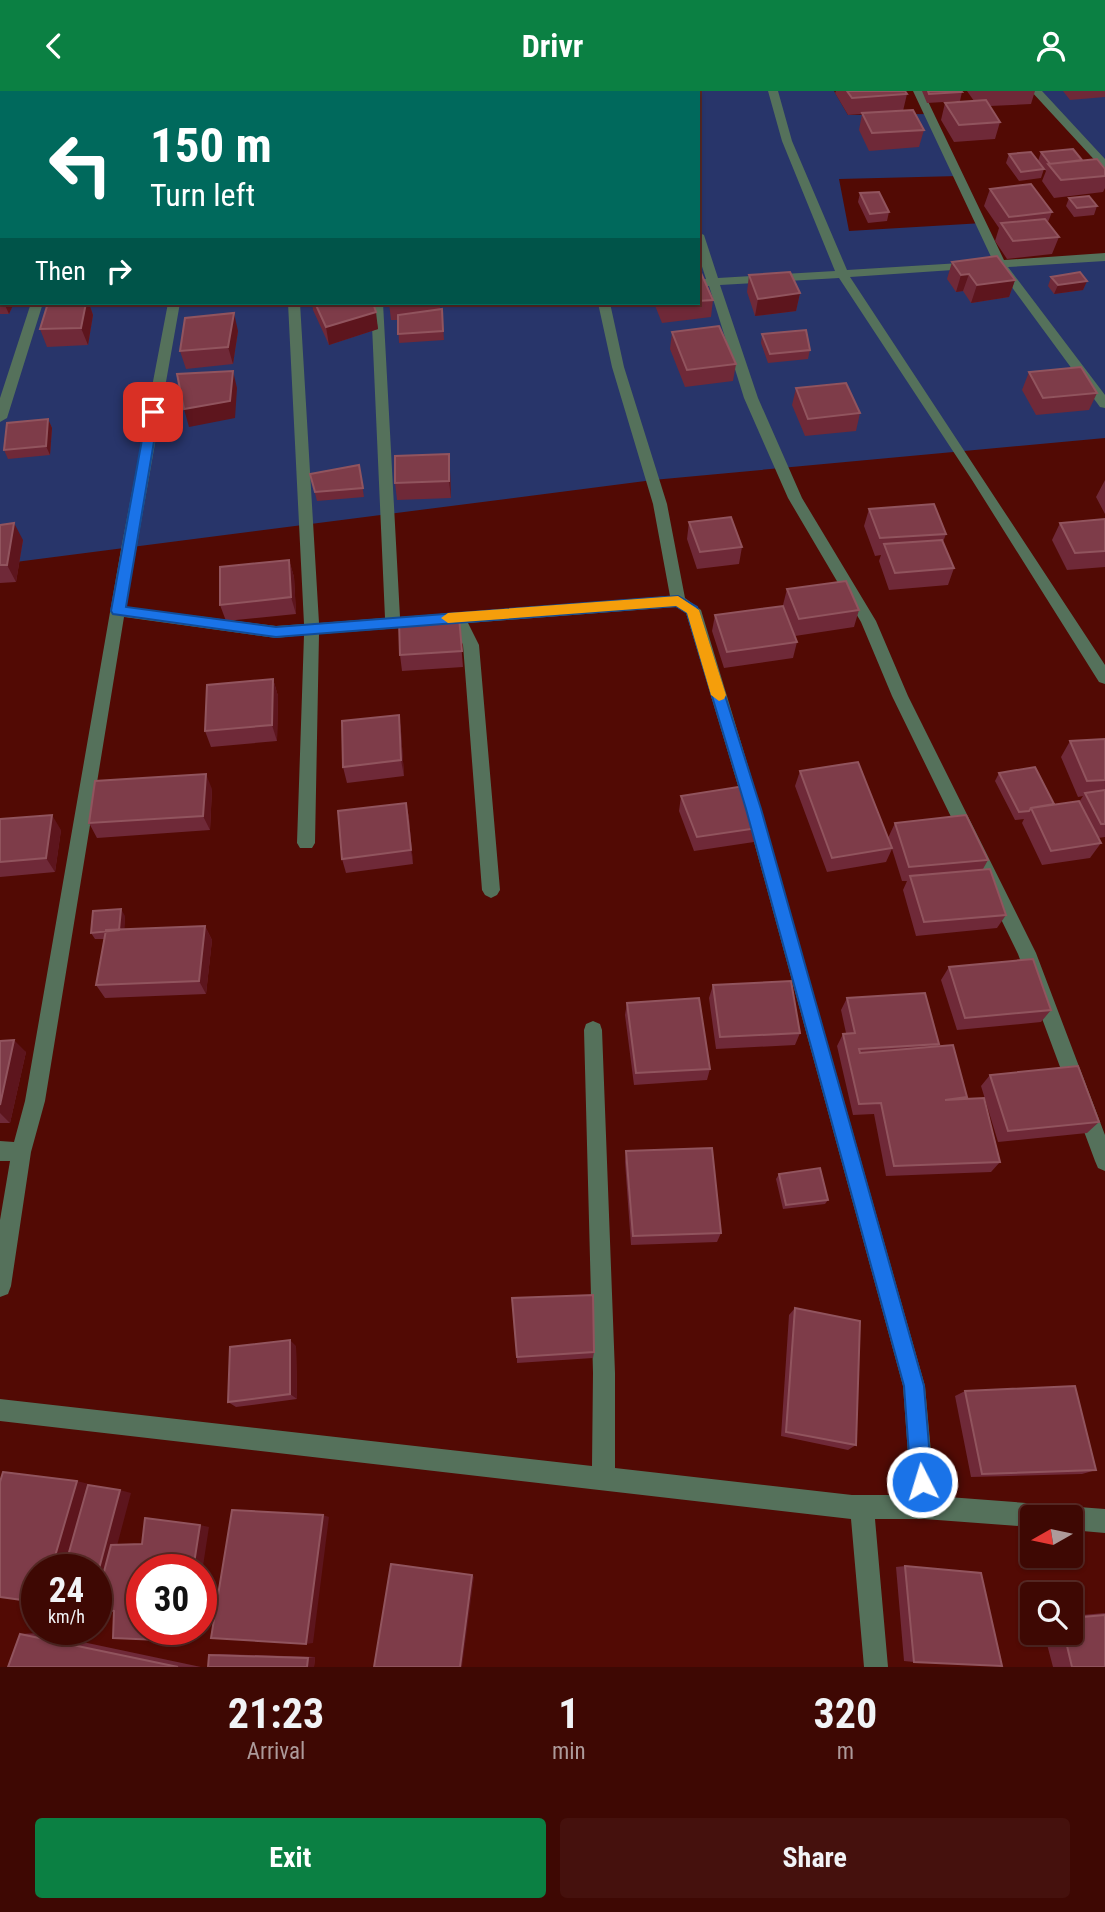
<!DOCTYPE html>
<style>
:root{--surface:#3e0803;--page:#45110d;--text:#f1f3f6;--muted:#ad9a9a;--line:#572925;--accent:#0b8043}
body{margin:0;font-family:"Roboto Condensed",sans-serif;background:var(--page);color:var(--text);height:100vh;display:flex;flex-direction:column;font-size:26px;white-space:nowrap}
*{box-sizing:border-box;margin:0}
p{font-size:23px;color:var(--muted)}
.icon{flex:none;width:38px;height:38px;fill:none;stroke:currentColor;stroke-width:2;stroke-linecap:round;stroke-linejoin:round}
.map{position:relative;height:1576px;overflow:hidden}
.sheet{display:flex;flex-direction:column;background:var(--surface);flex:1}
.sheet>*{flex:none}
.hud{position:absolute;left:0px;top:0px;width:700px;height:214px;box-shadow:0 2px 5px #0004,0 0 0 2px var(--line);background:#00695c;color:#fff;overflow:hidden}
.needle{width:46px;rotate:261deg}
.buttons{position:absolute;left:1020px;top:1414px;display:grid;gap:14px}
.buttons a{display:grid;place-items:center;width:63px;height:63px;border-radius:7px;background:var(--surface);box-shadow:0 2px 5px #0004,0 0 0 2px var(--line);font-size:35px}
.speed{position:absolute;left:21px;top:1463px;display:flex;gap:14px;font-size:35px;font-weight:700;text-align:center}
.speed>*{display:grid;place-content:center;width:91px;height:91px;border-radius:50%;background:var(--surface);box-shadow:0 2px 5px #0004,0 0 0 2px var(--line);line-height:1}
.speed small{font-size:18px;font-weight:400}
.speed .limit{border:10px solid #d22;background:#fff;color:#111}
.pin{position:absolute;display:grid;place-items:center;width:60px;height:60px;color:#fff;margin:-30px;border-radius:14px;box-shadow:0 4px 10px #0006}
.me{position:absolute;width:77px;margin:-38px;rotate:355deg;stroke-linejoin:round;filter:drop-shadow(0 0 5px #0008)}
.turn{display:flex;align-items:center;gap:24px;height:147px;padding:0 35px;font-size:32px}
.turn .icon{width:91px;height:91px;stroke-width:2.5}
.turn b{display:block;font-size:49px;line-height:60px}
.then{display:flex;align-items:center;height:66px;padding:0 35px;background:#0003;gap:14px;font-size:26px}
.eta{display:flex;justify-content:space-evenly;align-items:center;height:119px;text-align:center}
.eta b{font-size:42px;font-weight:700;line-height:49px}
.cta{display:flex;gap:14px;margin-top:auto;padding:14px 35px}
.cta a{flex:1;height:80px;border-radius:7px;background:var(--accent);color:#fff;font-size:28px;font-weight:700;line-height:80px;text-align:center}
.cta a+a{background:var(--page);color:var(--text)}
header{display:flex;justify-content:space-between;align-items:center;height:91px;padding:0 35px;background:var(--accent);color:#fff;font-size:32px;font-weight:700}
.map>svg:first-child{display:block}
.green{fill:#28356a;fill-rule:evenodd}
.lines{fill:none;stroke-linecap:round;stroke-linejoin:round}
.minor{fill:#55715b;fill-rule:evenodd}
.wall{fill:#6f2938}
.shaded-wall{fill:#5d151d}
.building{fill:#7e3c49;stroke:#91545e;stroke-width:2}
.route{fill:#1a73e8;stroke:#114b97;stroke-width:2}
.slow{fill:#f59e0b}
</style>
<header><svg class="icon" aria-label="back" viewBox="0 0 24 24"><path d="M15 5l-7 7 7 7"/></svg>Drivr<svg class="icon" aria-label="person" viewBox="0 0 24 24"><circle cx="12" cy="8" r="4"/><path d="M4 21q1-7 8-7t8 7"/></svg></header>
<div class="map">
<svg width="1105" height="1576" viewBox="0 0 1105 1576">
<rect width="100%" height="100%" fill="#520a04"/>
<path class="green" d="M0 0H834L848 24 929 23 959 85 839 88 849 140 983 132 1001 174 1105 165V347L653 389 0 473ZM2 2H698V212H2Z
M1036 0H1105V76Z"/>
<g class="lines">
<path class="minor" d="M27 0H48L26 2Z
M81 0H93L94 2H82Z
M209 0H219V2H209Z
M651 0H661V2H651Z
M768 0H778L792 50 847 179 993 170 913 0H923L1004 169 1105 162V170L1008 176 1105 304V317L1100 316 997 176 850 186 1105 574V593L1099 591 972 389 839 187 720 194 758 307 802 407 876 530 908 605 1036 862 1105 1044V1080L1098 1077 1095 1070 1018 863 892 605 861 531 788 407 744 307 709 195 698 196V188H706L698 163V141L704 144 718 187 835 180 782 50Z
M1031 0H1042L1105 68V77L1101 76Z
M0 3H2L0 10Z
M31 212H43L7 327 0 331V307Z
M168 212H180L126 516 276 535 304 533 288 212H300L319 532 385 527 371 212H383L400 526 670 505 653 413 612 276 598 212H610L624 276 667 413 685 507 701 519 761 718 925 1295 935 1405 1105 1418V1442L1071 1439V1426H1032V1436L924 1428H875L888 1576H864L851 1428 0 1330V1308L592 1375 593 1282 584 939 586 933 593 930 600 933 602 939 615 1282V1377L852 1404H911L903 1295 745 718 686 522 676 516 468 532 479 554 500 799 497 804 491 807 485 804 482 799 463 554 454 533 319 543 315 752 312 757H300L297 752 304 544 276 547 124 526 45 1010 31 1061 11 1195 8 1203 0 1206V1129L10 1070H0V1050L14 1051 25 1010 121 458Z"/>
</g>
<path class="wall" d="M836 0H905L907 3 903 20 924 39 919 56 869 60 859 39 862 23 848 24 835 2Z
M922 0H961L962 1 960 10 927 12Z
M967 0H1035L1031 13 990 15 1000 31 995 48 954 51 941 29 945 12 974 10Z
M1063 0H1105V6L1070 9Z
M1041 61 1082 69 1105 78V97L1103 101 1054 107 1042 90 1046 80 1038 70Z
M1009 63 1044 78 1041 87 1019 90 1006 72Z
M990 98 1052 121 1048 131 1059 146 1052 163 1007 168 995 150 999 137 984 115Z
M860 102 889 121 887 130 868 132 858 111Z
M1069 107 1097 115 1094 124 1074 126 1066 115Z
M952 171 1015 189 1009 206 971 212 963 200 956 201 947 188Z
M0 179H2V212H14L9 223H0Z
M698 182 713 209 711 226 662 232 654 212H698Z
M749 184 800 202 796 220 755 225 747 201Z
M1051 186 1087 190 1083 199 1054 203 1048 195Z
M48 212H98L96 216 90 215 93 224 88 254 47 256 40 238Z
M312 212H373L378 238 329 254 313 219Z
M389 212H440V218H442L444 249 399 252 398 229H391Z
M238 240 233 273 186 278 180 260Z
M672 241 736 273 733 290 685 296 670 258Z
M762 243 810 259 808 268 768 272 761 252Z
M1029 281 1097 302 1089 319 1036 324 1022 299Z
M796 297 860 322 856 340 805 345 792 314Z
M48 328 52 337 50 364 8 368 4 359Z
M359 374 364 406 317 410 310 383Z
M450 380 451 407 397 409 395 392Z
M1105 389V423L1096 406Z
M869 418 946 443 943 451 954 477 948 494 889 499 879 470 881 464 875 465 864 435Z
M1105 428V476L1067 479 1052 449 1060 432Z
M689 431 742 456 739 473 697 478 687 448Z
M0 434 23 449 16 491 0 492Z
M289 469 294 486 296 523 226 530 220 514Z
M787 498 859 519 854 536 795 545 783 514Z
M715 524 797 551 793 567 724 577 712 540Z
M459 526 463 576 402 580 400 564Z
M273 588 278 605 277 650 211 656 205 640Z
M399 624 401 640 404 685 347 692 343 676Z
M1105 648V746L1098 747 1101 752 1090 767 1042 774 1022 732 1024 728 1015 729 995 690 999 682 1054 713 1079 711 1083 705 1078 706 1061 666 1070 650Z
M800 680 888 747 895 732 988 769 983 778 1006 824 997 837 916 845 903 799 907 790H902L892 758 886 771 827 781 795 695Z
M212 698 210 739 97 747 89 732Z
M681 705 758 737 754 751 694 760 679 720Z
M406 712 409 727 413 773 346 782 342 768Z
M0 728 61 739 55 781 0 786Z
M125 825 124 839 205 835 212 849 206 903 105 907 96 894 105 848H95L91 842Z
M949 876 1051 919 1041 931 957 939 941 889Z
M713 894 800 942 795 954 716 958 709 907Z
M847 907 939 953 938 955 967 1006 965 1008 1000 1071 991 1081 886 1085 874 1023 853 1024 837 955 843 943 846 942 841 919Z
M627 912 710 978 707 989 634 994 625 924Z
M0 950 26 961 10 1032H0Z
M990 984 1099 1031 1087 1042 998 1051 981 995Z
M626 1060 721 1142 717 1151 631 1154 625 1071Z
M779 1083 828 1109 825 1113 783 1118 776 1088Z
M795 1217 856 1354 848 1359 781 1345 789 1224Z
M296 1255 297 1308 236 1316 228 1311Z
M594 1261 593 1267 517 1272V1266Z
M965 1300 1096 1379 1082 1383 971 1386 955 1305Z
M905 1475 914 1571 904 1570 896 1476Z
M1105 1522V1576H1053L1044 1542H1071V1525Z
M40 1542 201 1576H8L20 1543Z
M219 1563 315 1566 314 1576 209 1564Z"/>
<path class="shaded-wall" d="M1 70 2 100 0 103V73Z
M969 183 963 200 956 201 961 184Z
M1015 189 1009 206 971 212 977 194Z
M1087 190 1083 199 1054 203 1058 194Z
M800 202 796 220 755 225 758 208Z
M4 212H14L9 223Z
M86 212H89L93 224 88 254 81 237Z
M376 221 378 238 329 254 326 236Z
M234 222 238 240 233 273 228 256Z
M233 280 237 297 235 327 189 336 184 318Z
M48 328 52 337 50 364 46 355Z
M449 363 450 380 451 407 449 390Z
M14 432 23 449 16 491 7 474Z
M289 469 294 486 296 523 291 506Z
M273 588 278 605 277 650 272 634Z
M399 624 401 640 404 685 401 669Z
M206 683 212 698 210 739 203 725Z
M406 712 409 727 413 773 411 759Z
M52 724 61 739 55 781 46 767Z
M121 818 125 825 124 846 119 839Z
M205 835 212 849 206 903 199 890Z
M14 949 26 961 10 1032 0 1022V1014Z
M290 1249 296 1255 297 1308 290 1303Z
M77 1390 89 1393 64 1479H51Z
M120 1399 131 1402 101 1515H96V1489Z
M323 1424 329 1426 313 1552 306 1553Z
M200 1434 209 1436 201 1488V1479H193Z
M472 1484 474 1486 462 1576H460Z
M184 1538H194L193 1549 183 1550Z
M315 1566 314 1576H307L308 1567Z"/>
<path class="building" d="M110 0H136V2H110Z
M243 0H260V2H243Z
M847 0H905L907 3 852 7Z
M928 0H961L962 1 929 3Z
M986 9 1000 31 959 34 945 12Z
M913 19 924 39 872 42 862 22Z
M1073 58 1082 69 1050 73 1041 61Z
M1031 61 1044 78 1021 81 1009 63Z
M1097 68 1105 78V85L1061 89 1048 73Z
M1031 93 1052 121 1009 126 990 98Z
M879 101 889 121 870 123 860 102Z
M1089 105 1097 115 1077 117 1069 107Z
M1045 128 1059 146 1013 150 1001 132Z
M997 165 1015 189 977 194 969 183 961 184 952 171Z
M0 179H2V205H0Z
M790 181 800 202 758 208 749 184Z
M1080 181 1087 190 1058 194 1051 186Z
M698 182H701L713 209 698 210Z
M48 212H86L81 237 40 238Z
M315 212H373L376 221 326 236Z
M662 212H684L663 214Z
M442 218 443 240 398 243V224Z
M234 222 228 256 180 260 185 227Z
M719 235 736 273 687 279 672 241Z
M806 239 810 259 770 263 762 243Z
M1081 276 1097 302 1043 307 1029 281Z
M233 280 230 310 184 318 177 283Z
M846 292 860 322 808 328 796 297Z
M48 328 46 355 4 359 7 332Z
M449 363V390L395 392V365Z
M359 374 363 397 315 401 310 383Z
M934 413 946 443 880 447 869 418Z
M731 426 742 456 700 461 689 431Z
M1105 428V460L1075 462 1060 432Z
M14 432 7 474H0V434Z
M942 449 954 477 895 482 884 453Z
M289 469 291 506 220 514V476Z
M846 490 859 519 799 528 787 498Z
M783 515 797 551 727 561 715 524Z
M459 526 462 560 400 564 399 530Z
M273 588 272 634 205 640 207 594Z
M399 624 401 669 343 676 342 630Z
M1105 648V689L1087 690 1070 650Z
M858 671 892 757 832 767 800 680Z
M1035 676 1054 713 1031 717 1029 720 1019 721 999 682Z
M206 683 203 725 89 732 95 690Z
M744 695 758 737 697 746 681 705Z
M1105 699V733H1101L1085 702Z
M1079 710 1101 752 1051 760 1031 717Z
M406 712 411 759 342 768 338 720Z
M52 724 46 767 0 771V728Z
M966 724 988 769 909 776 895 732Z
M990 778 1006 824 924 831 910 785Z
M121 818 119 839 91 842 93 820Z
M205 835 199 890 96 894 106 839Z
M1033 868 1051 919 965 927 949 876Z
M791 890 800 942 720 946 713 894Z
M925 902 939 953 859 958 860 962 953 954 967 1006 945 1009 984 1007 1000 1071 894 1075 881 1012 859 1013 843 943 855 942 847 907Z
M699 907 710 978 636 982 627 912Z
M14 949 0 1014V950Z
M1078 975 1099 1031 1008 1040 990 984Z
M712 1057 721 1142 633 1145 626 1060Z
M820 1077 828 1109 786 1114 779 1083Z
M593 1204 594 1261 517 1266 512 1207Z
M795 1217 860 1230 856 1354 786 1341Z
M290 1249V1303L228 1311 230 1256Z
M1075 1295 1096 1379 982 1383 965 1300Z
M3 1381 77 1390 51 1479H37V1511L0 1506V1391Z
M88 1394 120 1399 96 1489V1479H64Z
M232 1419 323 1424 306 1553 211 1547Z
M145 1427 200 1434 193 1479H142V1538H184L183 1550 113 1547 114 1520 96 1516V1511L111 1454 142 1453Z
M391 1473 472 1484 460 1576H374Z
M905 1475 981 1482 1002 1575 914 1571Z
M1105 1524V1576H1072L1064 1542H1071V1527Z
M20 1543 178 1576H8Z
M209 1564 308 1567 307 1576H208Z"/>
<path class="route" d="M153 318 159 321 126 516 276 536 678 505 697 516 761 718 924 1295 932 1391 929 1399 922 1402 914 1399 911 1391 904 1295 746 718 687 522 676 515 276 546 113 523 111 520 147 321Z"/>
<path class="slow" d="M678 505 699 519 726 604 724 608 719 610 711 604 687 522 676 515 448 532 441 527 448 522Z"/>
</svg>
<div class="buttons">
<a><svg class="needle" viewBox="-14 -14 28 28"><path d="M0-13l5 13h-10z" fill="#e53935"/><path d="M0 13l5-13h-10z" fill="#ad9a9a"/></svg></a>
<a><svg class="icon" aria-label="search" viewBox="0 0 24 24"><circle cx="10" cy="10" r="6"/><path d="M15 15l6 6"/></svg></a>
</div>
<div class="speed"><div>24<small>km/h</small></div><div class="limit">30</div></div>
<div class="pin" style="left:153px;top:321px;background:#d93025"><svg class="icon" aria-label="arrive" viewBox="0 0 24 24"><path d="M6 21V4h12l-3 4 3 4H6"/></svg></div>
<svg class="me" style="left:922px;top:1391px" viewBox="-20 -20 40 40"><circle r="17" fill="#1a73e8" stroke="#fff" stroke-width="3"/><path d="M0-11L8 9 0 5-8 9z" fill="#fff"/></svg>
<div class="hud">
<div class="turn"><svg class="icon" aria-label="left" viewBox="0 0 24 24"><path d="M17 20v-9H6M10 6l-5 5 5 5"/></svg><div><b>150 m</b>Turn left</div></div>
<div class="then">Then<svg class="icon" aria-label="right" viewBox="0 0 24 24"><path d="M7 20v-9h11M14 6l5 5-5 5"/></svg></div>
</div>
</div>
<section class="sheet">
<div class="eta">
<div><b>21:23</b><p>Arrival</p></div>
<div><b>1</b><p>min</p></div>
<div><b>320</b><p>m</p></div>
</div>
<div class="cta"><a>Exit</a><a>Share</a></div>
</section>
